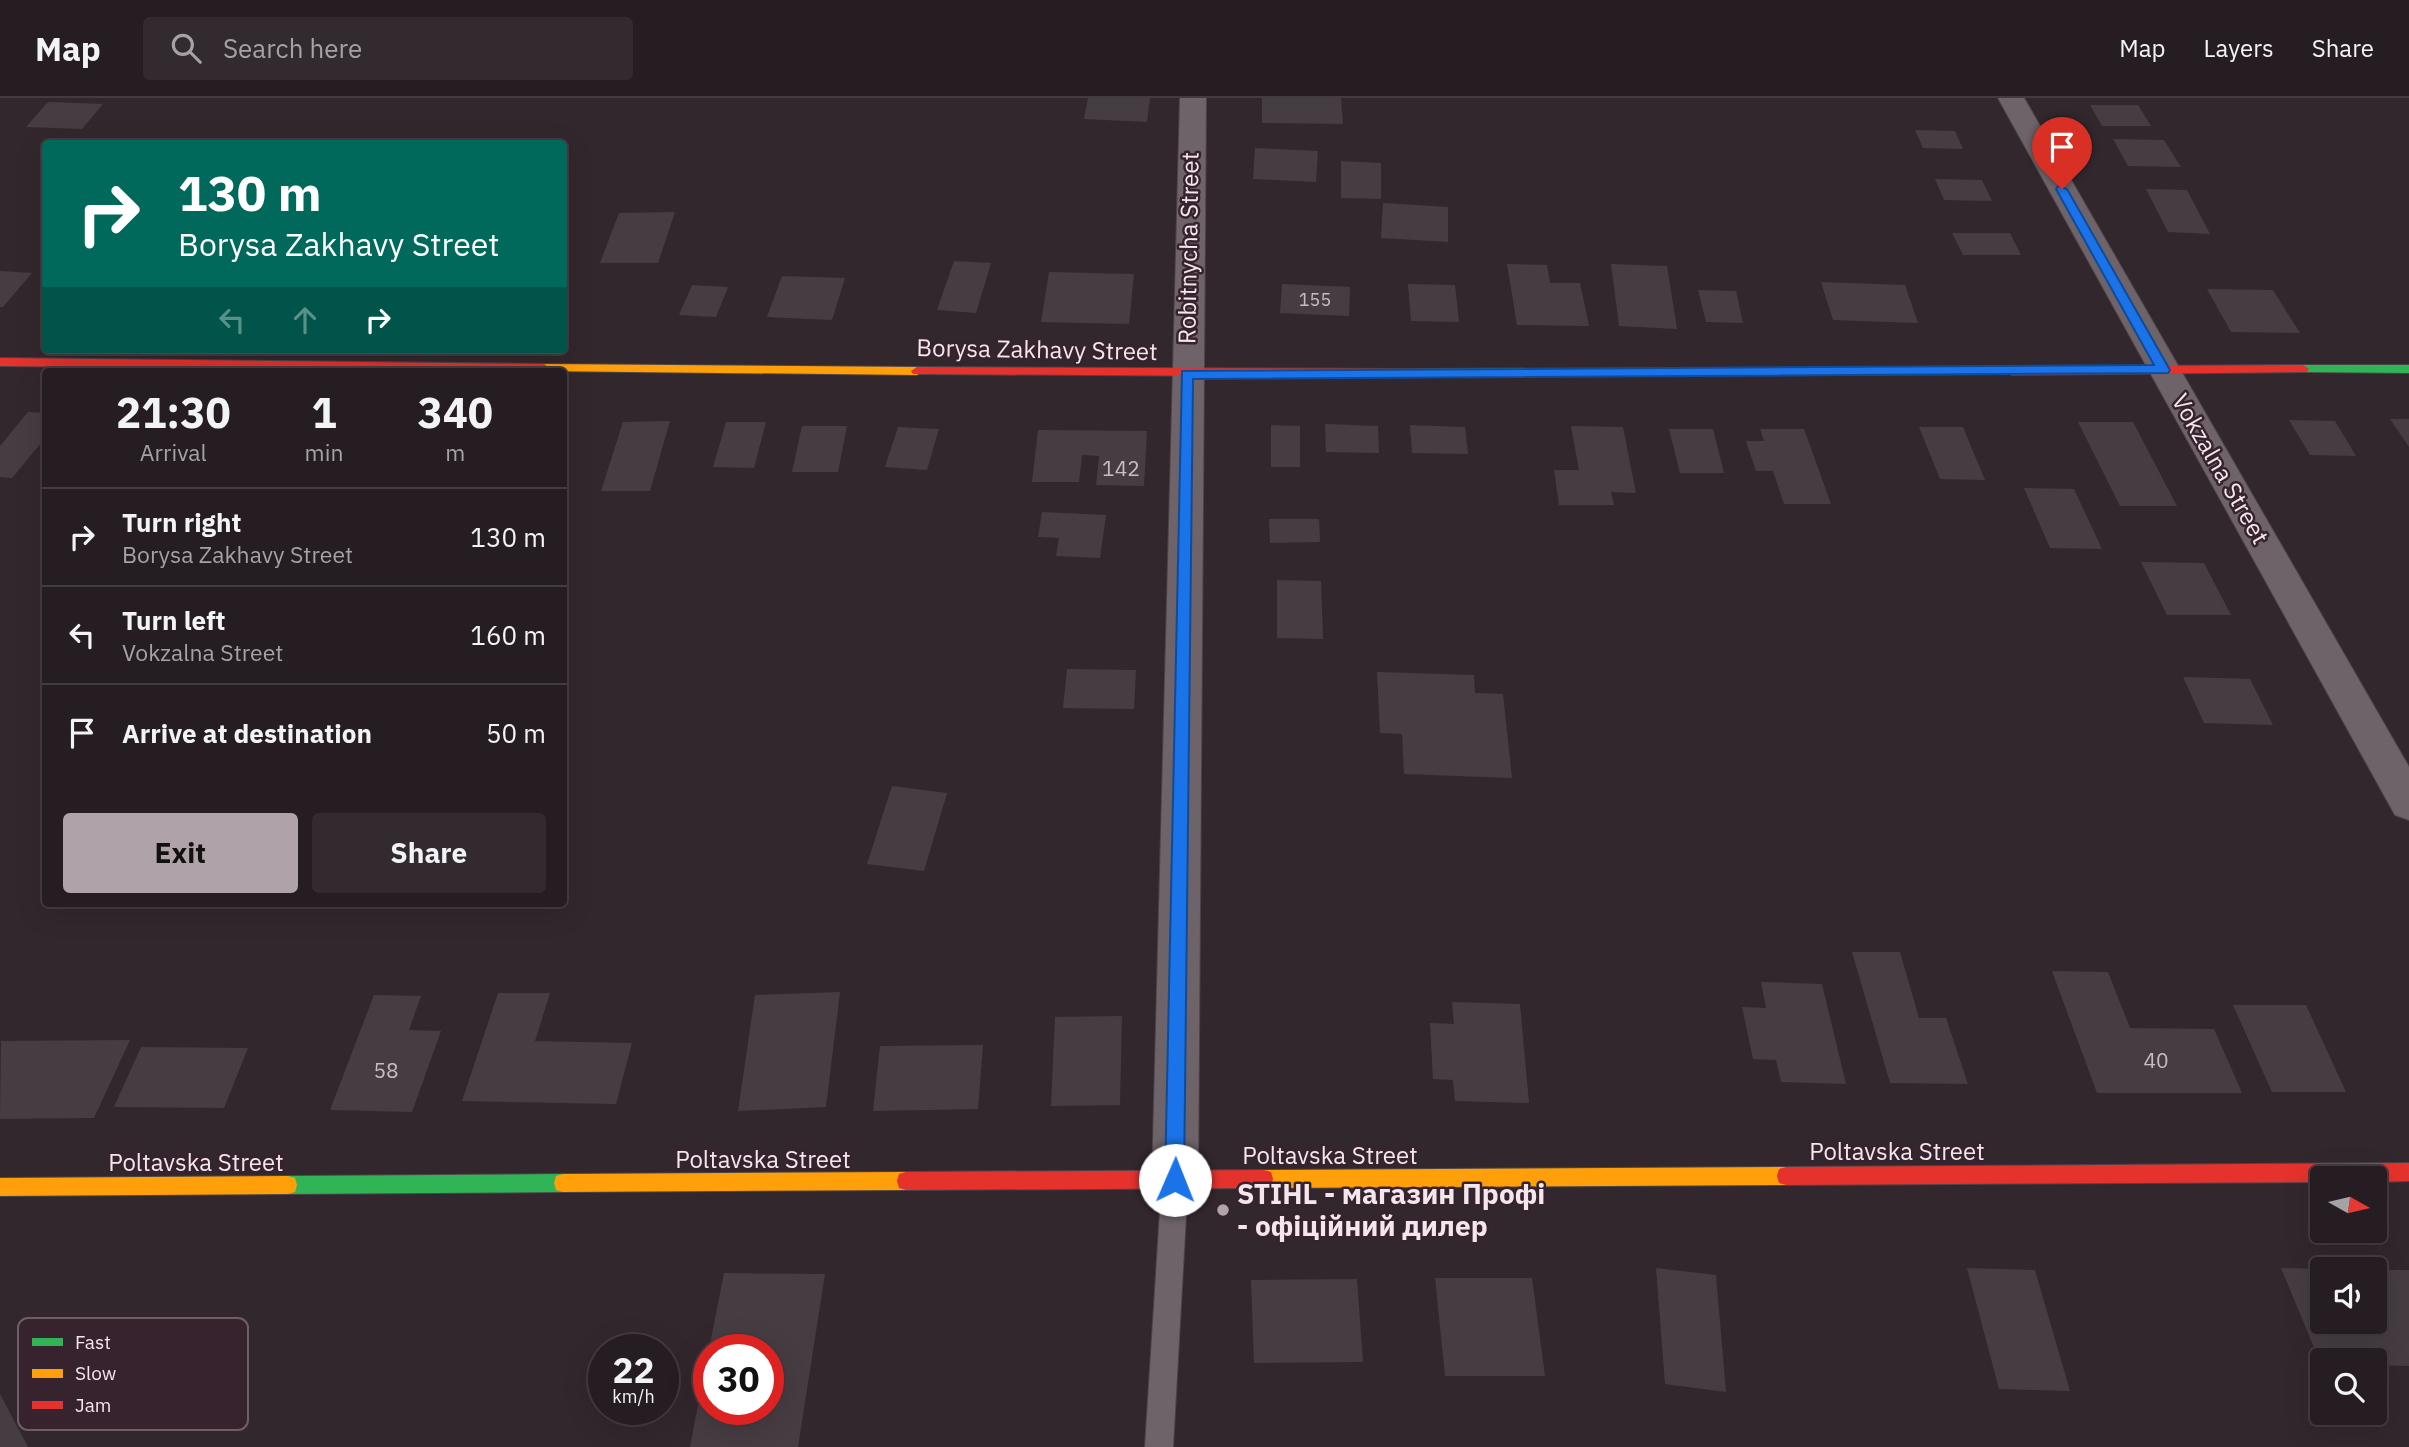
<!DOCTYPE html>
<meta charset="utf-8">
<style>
:root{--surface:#261d22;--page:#322a2f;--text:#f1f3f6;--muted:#a4a2a5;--line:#423b40;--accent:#afa3a9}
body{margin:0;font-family:"IBM Plex Sans",sans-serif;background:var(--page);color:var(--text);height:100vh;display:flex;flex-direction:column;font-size:26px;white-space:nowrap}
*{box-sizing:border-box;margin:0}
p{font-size:23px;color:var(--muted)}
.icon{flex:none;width:38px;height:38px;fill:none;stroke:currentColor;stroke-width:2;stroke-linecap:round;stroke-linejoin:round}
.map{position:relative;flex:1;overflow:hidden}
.sheet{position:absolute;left:42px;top:270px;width:525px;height:539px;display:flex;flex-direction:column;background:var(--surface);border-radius:7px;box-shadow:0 7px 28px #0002,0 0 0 2px var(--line)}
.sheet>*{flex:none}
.hud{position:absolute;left:42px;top:42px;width:525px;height:214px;border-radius:7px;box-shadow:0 7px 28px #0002,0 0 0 2px var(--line);background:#00695c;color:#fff;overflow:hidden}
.needle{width:46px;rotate:98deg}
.buttons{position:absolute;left:2310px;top:1068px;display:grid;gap:14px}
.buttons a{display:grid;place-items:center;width:77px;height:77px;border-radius:7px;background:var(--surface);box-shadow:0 7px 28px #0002,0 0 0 2px var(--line);font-size:35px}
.speed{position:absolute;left:588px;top:1236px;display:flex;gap:14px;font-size:35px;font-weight:700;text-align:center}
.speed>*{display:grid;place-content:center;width:91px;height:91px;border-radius:50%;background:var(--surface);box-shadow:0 7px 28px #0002,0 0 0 2px var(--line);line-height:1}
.speed small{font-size:18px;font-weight:400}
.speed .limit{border:10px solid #d22;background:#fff;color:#111}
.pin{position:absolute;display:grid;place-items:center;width:60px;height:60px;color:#fff;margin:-72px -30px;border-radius:50% 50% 50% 0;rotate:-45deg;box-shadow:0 0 7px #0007}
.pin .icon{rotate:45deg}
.me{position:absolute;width:77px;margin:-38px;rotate:1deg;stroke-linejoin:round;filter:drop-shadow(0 0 5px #0008)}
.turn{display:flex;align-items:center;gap:24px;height:147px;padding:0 21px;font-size:32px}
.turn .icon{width:91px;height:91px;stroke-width:2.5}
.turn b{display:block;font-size:49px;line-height:60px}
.lanes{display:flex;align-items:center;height:66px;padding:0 21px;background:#0003;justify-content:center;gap:35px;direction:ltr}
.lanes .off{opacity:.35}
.eta{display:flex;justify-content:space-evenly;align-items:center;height:119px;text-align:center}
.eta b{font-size:42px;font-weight:700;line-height:49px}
.primary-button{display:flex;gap:14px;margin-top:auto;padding:14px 21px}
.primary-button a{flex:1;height:80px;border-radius:7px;background:var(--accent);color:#111;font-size:28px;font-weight:700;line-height:80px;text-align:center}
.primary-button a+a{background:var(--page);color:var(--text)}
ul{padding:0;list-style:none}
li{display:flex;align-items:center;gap:21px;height:98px;padding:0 21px;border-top:2px solid var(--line)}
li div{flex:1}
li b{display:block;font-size:26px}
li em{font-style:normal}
header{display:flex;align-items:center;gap:42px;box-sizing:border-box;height:98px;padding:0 35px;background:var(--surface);border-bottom:2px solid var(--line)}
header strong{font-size:33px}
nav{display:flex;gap:38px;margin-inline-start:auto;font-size:24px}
.search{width:490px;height:63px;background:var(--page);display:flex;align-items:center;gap:18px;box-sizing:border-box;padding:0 24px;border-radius:7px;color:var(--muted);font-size:26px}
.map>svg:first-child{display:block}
.building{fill:#463d42}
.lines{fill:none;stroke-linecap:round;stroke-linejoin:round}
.lane-casing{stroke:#4d4449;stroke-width:2}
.street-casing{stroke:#4d4449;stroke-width:2}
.fast-casing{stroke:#4d4449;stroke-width:2}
.slow-casing{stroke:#4d4449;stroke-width:2}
.jam-casing{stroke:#4d4449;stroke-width:2}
.lane{fill:#6d6368;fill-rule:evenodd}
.street{fill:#6d6368;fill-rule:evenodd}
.fast{fill:#30b455;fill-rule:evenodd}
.slow{fill:#ff9f0a;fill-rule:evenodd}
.jam{fill:#e5322d;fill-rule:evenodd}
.route{fill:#1a73e8;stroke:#114b97;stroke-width:2}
.poi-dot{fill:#afa3a9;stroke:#36232e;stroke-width:2.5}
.labels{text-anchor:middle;stroke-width:5;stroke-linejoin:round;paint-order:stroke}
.far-number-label{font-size:18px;fill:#c8bcc2}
.number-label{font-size:21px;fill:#c8bcc2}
.street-label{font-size:24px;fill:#f3e6ec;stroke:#36232e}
.near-poi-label{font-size:28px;font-weight:bold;fill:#f3e6ec;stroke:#36232e;text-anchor:start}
.key{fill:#36232e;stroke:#6f5e67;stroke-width:2}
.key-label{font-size:19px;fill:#f3e6ec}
</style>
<header>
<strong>Map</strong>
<div class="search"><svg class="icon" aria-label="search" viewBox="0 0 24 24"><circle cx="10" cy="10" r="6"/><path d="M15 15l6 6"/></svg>Search here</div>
<nav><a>Map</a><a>Layers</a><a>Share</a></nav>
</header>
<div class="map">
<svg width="2409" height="1349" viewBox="0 0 2409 1349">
<rect width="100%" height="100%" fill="#32272d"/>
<path class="building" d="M1088 0H1150L1147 24 1084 21Z
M1262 0H1341L1343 26 1262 25Z
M48 4 103 6 82 31 26 29Z
M2090 7H2138L2151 28H2102Z
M1915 32 1955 33 1963 51 1923 50Z
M2113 41 2164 42 2181 69 2128 68Z
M1255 50 1318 53 1316 84 1253 81Z
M1341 63 1381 65V101L1341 100Z
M1935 81 1982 82 1992 103 1944 102Z
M2146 91 2187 92 2210 136 2168 134Z
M1383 105 1448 109V144L1381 140Z
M675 114 658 165H600L619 115Z
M1952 135H2010L2021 157H1963Z
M954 163 991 165 976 215 937 212Z
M1507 166 1547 167 1550 185H1580L1589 228 1517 227Z
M1611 166 1667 168 1677 231 1619 228Z
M0 173 32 175 3 209H0Z
M1049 174 1134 176 1129 226 1041 224Z
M782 178 845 180 832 222 767 219Z
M1821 184 1905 187 1918 225 1833 222Z
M1282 186 1350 189 1349 218 1280 215Z
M1408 186 1455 187 1459 224 1411 223Z
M692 187 728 189 716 219 679 217Z
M2207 191 2273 192 2300 235 2231 234Z
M1698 192 1736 193 1743 225 1706 224Z
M28 314 46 315V339L12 380 0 379V348Z
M2390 321H2409V349Z
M2289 322 2335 323 2356 358 2310 357Z
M670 323 650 393H601L623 324Z
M726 324H766L754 370 713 369Z
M2078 324H2133L2177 408H2120Z
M1325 326 1378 328 1379 355 1326 354Z
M1271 327 1300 328V369H1271Z
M1410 327 1465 329 1468 356 1412 355Z
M802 328H847L838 374H792Z
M1571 328 1623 329 1636 395 1611 394 1614 407H1559L1554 372H1579Z
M898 329 939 331 927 372 885 369Z
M1919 329H1963L1985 382 1940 381Z
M1669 331H1713L1724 375H1680Z
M1760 331H1804L1831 406H1784L1773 373H1756L1746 343H1764Z
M1038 332 1147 333 1144 388 1096 387 1099 358 1082 357 1079 384H1032Z
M2024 390 2074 391 2102 451 2050 450Z
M1042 414 1106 417 1100 460 1056 458 1059 440 1038 439Z
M1269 421H1319L1320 444 1270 445Z
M2141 464 2204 465 2231 517H2167Z
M1277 482 1321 483 1323 541 1277 540Z
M1067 571 1136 572 1134 611 1063 610Z
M1377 574 1474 577 1475 595 1503 596 1512 680 1404 676 1402 636 1380 635Z
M2183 579 2250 581 2273 627 2204 625Z
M892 688 947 695 924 773 867 766Z
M1852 854H1900L1919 920H1946L1968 986 1890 985Z
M2052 873 2108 874 2130 930 2214 931 2242 995H2097Z
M1761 884 1822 886 1846 986 1781 984 1776 962 1753 961 1742 909 1766 910Z
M840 894 826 1009 738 1013 755 897Z
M498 895H550L535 943 632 945 616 1006 462 1003Z
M374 897 421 898 409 932 441 933 412 1014 330 1012Z
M1452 904 1520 906 1529 1005 1455 1003 1453 982 1433 981 1430 925 1454 926Z
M2233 907H2306L2346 994H2272Z
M1122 918 1120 1007 1051 1008 1055 919Z
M130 942 94 1020 0 1021 1 943Z
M983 947 978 1011 873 1013 880 948Z
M141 949 248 950 224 1010 114 1009Z
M1656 1170 1716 1177 1726 1294 1665 1286Z
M1967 1170 2035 1172 2070 1293 1999 1291Z
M2281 1170 2322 1171V1223H2375V1172H2409V1268L2375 1267V1262H2322V1269Z
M724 1175 825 1176 798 1349H690L707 1258 709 1311H768V1251H709Z
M1435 1180H1532L1545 1278H1445Z
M1357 1181 1363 1264 1254 1265 1251 1182Z
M0 1296 28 1349H0Z"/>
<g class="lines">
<g class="lane-casing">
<path id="lane" d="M1175 1069 1184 1073 1188 1082 1173 1349H1145L1162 1082 1166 1073Z"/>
</g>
<g class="street-casing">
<path id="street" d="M1180 0H1206L1198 1082 1191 1098 1175 1105 1159 1098 1152 1082Z
M1998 0H2024L2409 669V722L2395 717Z"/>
</g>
<g class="fast-casing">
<path id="fast" d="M2303 267H2409V275L2299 274 2297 271Z
M2012 269 2018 273 2016 276 1412 279 1406 275 1412 271Z
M563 1076 570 1078 572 1085 570 1092 563 1094 288 1096 281 1094 279 1087 281 1080 288 1078Z"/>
</g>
<g class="slow-casing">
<path id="slow" d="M544 266 917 269 923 273 917 277 540 273V267Z
M1786 1069 1793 1071 1795 1078 1793 1085 1786 1087 1264 1090 1257 1088 1255 1081 1257 1074 1264 1072Z
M906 1074 913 1076 915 1083 913 1090 906 1092 563 1094 556 1092 554 1085 556 1078 563 1076Z
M288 1078 295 1080 297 1087 295 1094 288 1096 0 1098V1080Z"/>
</g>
<g class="jam-casing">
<path id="jam" d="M0 260 544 266 550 270 548 273 0 268Z
M2303 267 2309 271 2307 274 2012 277 2006 273 2012 269Z
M917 269 1412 271 1418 275 1412 279 913 276 911 273Z
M2409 1065V1083L2375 1084V1080H2322V1084L1786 1087 1779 1085 1777 1078 1779 1071 1786 1069Z
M1264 1072 1271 1074 1273 1081 1271 1088 1264 1090 906 1092 899 1090 897 1083 899 1076 906 1074Z"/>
</g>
<use href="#lane" class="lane"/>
<use href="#street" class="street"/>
<use href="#fast" class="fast"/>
<use href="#slow" class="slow"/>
<use href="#jam" class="jam"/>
</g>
<path class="route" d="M2058 88 2067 91 2170 272 2168 275 1193 281 1184 1082 1181 1089 1175 1092 1168 1089 1165 1082 1182 273 2154 267 2056 91Z"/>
<circle class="poi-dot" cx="1223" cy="1112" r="7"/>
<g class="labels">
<g class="far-number-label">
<text x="1315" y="208">155</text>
</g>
<g class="number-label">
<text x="1121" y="378">142</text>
<text x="2156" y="970">40</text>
<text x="386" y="980">58</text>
</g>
<g class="street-label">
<text transform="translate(1189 150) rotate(-89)" y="8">Robitnycha Street</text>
<text transform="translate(1037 252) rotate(1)" y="8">Borysa Zakhavy Street</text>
<text transform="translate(2220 371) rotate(60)" y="8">Vokzalna Street</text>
<text x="1897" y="1062">Poltavska Street</text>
<text x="1330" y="1066">Poltavska Street</text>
<text x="763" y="1070">Poltavska Street</text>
<text x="196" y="1073">Poltavska Street</text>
</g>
<g class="near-poi-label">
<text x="1237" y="1106">STIHL - магазин Профі<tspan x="1237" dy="32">- офіційний дилер</tspan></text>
</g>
</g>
<rect x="18" y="1220" width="230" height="112" rx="10" class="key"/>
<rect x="32" y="1240" width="31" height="8" fill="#30b455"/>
<rect x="32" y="1271" width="31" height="9" fill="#ff9f0a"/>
<rect x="32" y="1303" width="31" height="8" fill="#e5322d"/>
<g class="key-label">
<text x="75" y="1251">Fast</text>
<text x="75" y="1282">Slow</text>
<text x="75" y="1314">Jam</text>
</g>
</svg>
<div class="buttons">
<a><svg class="needle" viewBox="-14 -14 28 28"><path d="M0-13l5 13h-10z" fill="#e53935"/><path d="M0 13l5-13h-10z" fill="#a4a2a5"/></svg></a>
<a><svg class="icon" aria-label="sound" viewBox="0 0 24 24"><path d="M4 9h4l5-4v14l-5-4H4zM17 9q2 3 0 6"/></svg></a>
<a><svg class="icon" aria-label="search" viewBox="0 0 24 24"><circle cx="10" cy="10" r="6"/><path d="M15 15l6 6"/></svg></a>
</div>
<div class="speed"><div>22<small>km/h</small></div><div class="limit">30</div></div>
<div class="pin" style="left:2062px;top:91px;background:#d93025"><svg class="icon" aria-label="arrive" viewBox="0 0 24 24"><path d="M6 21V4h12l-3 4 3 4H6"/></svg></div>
<svg class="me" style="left:1175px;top:1082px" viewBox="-20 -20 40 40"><circle r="19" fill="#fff"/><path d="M0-13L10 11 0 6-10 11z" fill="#1a73e8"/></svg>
<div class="hud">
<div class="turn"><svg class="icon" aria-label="right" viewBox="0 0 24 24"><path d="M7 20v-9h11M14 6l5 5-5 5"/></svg><div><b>130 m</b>Borysa Zakhavy Street</div></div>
<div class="lanes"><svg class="icon off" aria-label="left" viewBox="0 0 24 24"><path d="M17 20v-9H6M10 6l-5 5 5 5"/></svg><svg class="icon off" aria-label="ahead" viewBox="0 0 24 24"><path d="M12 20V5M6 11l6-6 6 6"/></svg><svg class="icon" aria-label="right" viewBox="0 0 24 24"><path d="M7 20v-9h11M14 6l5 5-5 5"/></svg></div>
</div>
<section class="sheet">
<div class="eta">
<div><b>21:30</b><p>Arrival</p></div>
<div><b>1</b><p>min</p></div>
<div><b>340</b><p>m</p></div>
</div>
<ul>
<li><svg class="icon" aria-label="right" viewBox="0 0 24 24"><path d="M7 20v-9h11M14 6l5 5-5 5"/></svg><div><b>Turn right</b><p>Borysa Zakhavy Street</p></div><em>130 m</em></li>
<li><svg class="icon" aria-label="left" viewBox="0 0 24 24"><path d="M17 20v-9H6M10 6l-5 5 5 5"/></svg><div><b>Turn left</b><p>Vokzalna Street</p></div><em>160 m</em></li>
<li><svg class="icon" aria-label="arrive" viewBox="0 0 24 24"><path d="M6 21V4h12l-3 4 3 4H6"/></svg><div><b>Arrive at destination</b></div><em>50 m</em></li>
</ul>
<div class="primary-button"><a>Exit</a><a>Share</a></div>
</section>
</div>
